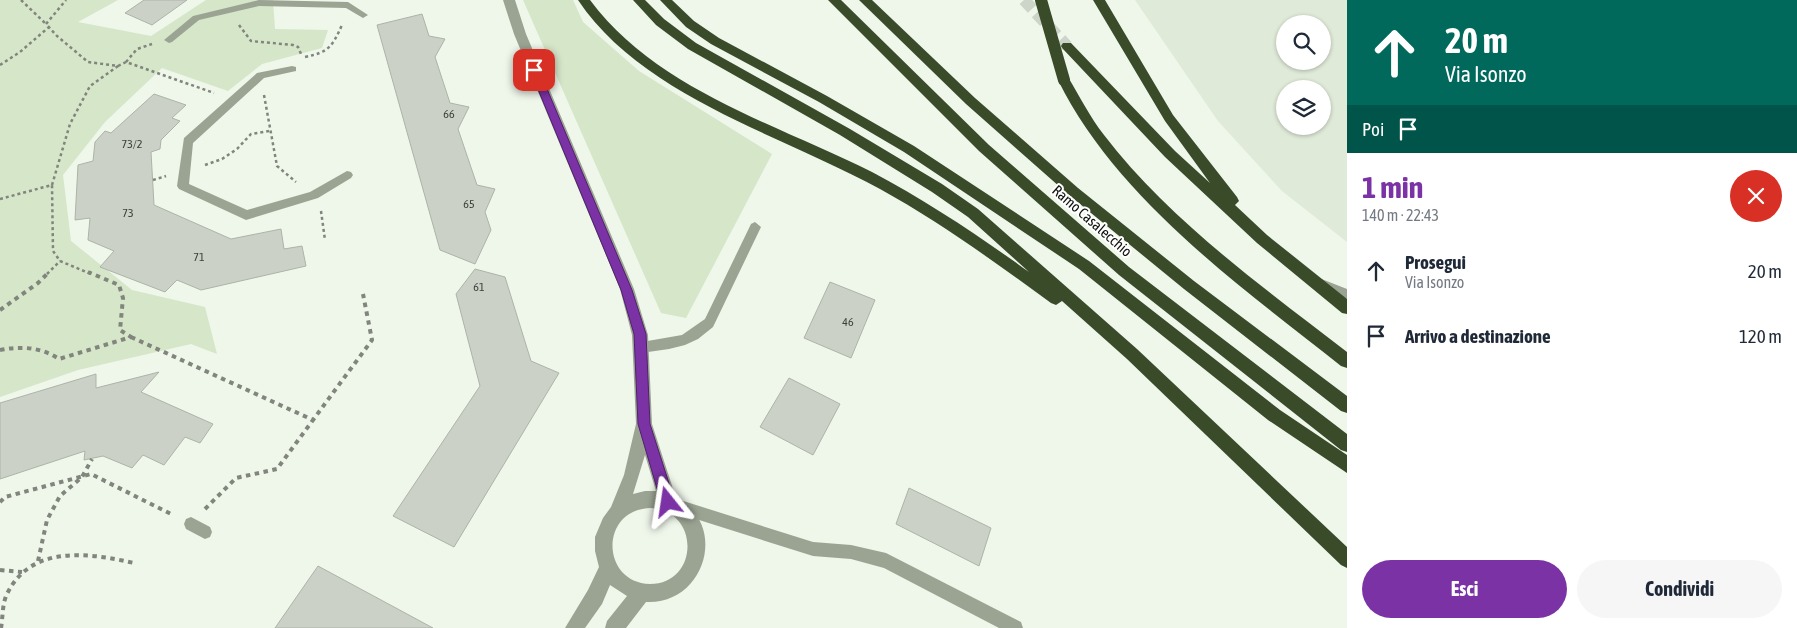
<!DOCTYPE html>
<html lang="it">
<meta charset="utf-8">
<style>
:root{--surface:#fff;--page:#f6f6f7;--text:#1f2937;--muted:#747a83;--accent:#7b32a4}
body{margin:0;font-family:"Asap Condensed",sans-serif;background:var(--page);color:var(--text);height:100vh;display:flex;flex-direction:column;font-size:19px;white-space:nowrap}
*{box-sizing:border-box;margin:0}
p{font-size:16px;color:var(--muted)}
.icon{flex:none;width:28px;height:28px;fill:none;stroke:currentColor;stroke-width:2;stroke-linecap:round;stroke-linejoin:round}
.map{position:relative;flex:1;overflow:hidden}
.side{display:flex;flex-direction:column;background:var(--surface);width:450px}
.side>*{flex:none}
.top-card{background:#00695c;color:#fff;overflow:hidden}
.tools{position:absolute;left:1276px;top:15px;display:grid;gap:10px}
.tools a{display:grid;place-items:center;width:55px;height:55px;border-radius:50%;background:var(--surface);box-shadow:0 1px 4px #0004;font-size:25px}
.pin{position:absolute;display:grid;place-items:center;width:42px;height:42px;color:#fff;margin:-21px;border-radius:10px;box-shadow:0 2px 8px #0006}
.me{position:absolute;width:55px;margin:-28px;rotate:345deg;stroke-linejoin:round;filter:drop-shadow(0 0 4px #0008)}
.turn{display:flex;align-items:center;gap:18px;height:105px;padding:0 15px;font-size:22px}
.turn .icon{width:65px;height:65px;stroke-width:2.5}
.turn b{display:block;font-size:35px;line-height:42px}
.then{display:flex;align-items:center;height:48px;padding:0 15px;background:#0003;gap:10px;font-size:19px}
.round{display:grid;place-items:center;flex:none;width:52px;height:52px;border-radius:26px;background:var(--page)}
.overview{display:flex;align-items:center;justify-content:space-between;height:85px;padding:0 15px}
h1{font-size:30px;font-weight:700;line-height:38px;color:var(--accent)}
.action{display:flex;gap:10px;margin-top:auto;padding:10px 15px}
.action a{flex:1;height:58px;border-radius:30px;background:var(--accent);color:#fff;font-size:20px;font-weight:700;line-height:58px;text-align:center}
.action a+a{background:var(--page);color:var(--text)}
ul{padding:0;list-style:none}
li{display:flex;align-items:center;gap:15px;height:65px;padding:0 15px}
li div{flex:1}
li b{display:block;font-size:19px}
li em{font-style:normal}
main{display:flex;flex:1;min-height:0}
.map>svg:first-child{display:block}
.built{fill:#e0ead8;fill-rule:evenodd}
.green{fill:#d6e6c9}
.building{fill:#cbd1c6;stroke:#adb3a8}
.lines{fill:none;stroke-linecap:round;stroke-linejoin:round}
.highway-tunnel{stroke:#cdd4c9;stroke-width:12;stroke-dasharray:12 6;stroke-linecap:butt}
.path-far1{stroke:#81857d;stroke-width:2.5;stroke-dasharray:3 3;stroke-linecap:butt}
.path{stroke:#81857d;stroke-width:4;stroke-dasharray:4.5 4.5;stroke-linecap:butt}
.lane{fill:#9ba493;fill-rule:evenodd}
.street{fill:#9ba493;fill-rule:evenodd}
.highway{fill:#3a4b2a;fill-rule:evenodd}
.highway-bridge{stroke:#3a4b2a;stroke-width:12}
.route{fill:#7b32a4;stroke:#50206b}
.labels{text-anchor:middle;stroke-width:4;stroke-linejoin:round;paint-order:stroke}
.number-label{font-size:12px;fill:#3d403a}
.street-label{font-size:15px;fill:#0e100c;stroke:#fff}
</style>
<main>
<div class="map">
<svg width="1347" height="628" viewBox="0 0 1347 628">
<rect width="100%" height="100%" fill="#eff6ea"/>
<path class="built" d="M1135 0H1347V242L1282 191 1218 121ZM1285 24H1322V61H1285ZM1285 89H1322V126H1285Z"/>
<path class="green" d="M0 0H118L78 22 151 36 206 0H273L275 29 328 30 322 48 262 64 228 91 162 68 105 122 63 175 71 241 132 290 205 307 217 354 191 344 78 370 0 397Z
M523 0H573L583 22 639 71 772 154 686 318 661 313Z"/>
<path class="building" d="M144 0H187L152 25 125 13Z
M422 14 429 36 445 39 435 57 450 103 469 107 458 129 477 185 495 189 485 212 491 230 475 264 440 250 377 25Z
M154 94 186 105 172 118 180 121 161 140 160 149 151 152 154 205 231 239 281 229 284 249 302 246 306 266 201 290 177 280 165 292 100 267 114 251 88 240 90 218 75 220 78 165 93 161 95 142 105 131 111 133Z
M475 269 505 277 531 361 559 373 454 547 393 516 480 386 456 294Z
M830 282 875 300 851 358 804 338Z
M159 372 141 392 213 424 200 443 185 437 164 465 143 455 132 468 103 456 84 460 85 451 0 479V403L96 374V388Z
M789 378 840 404 813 455 760 427Z
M909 488 991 528 979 566 896 524Z
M318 566 433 628H275Z"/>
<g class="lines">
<path class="highway-tunnel" d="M1024 0 1067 46"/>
<path class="path-far1" d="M21 0 46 24
M239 25 251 41 293 45 298 47 301 54
M305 57C329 52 332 47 342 25
M126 62 137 49 152 44
M0 65 20 52 49 27
M118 66 126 62 214 93
M264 95 277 166 296 182
M205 165 222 159 237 149 251 134 269 131
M153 180 166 176
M52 185 70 124 90 86 118 66 88 62 57 36 46 24 66 0
M0 199 52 185 53 251 60 261 91 274
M321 211 325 240
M47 274 60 261"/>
<path class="path" d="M0 310 38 283 49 272
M131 337 313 420 372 340 363 294
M0 350C21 346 41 347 59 359L131 337 120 330 123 298 119 285 88 272
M0 502 5 497 91 474 173 515
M205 509 236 478 277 469 313 420
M38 561 47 520 60 496 82 477 92 459
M0 570 22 572
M1 628C3 617 2 604 7 594 31 544 90 553 134 563"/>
<path class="lane" d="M259 0 348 2 368 15 363 18 346 8 259 6 199 20 172 42 169 43 164 40 193 16Z
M292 66 296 67V71L264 78 193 143 189 184 247 210 310 192 347 171 351 172 353 175 351 178 318 198 246 220 179 189 177 186 184 138 257 73Z
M755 222 761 227 713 327 698 339 685 345 669 349 641 353 636 351 635 347 636 343 682 335 705 319 751 224Z
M1319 278 1347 289V299L1315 287 1313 283 1315 279Z
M677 499 813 542 851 545 886 553 1021 622 1023 628H999L884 568 851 559 813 556 677 513 672 511 670 506 672 501Z
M191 517 210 527 212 532 210 537 205 539 186 529 184 524 186 519Z"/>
<path class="street" d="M503 0H515L526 34 634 289 648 335 652 424 676 498C729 524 705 605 646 602L626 628H605L607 621 627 596 610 585 602 604 585 628H565L588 590 599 567 595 551V537L603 518 611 507 624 475 636 424 632 335 620 289 514 34ZM645 455 656 491H645L633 494ZM650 508C701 510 699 584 650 584 601 583 599 510 650 508Z"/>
<path class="highway" d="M578 0H590C656 89 776 124 872 172 927 201 979 236 1029 272L968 217 932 192 840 135 688 49 656 25 633 0H645L664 19 696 43 850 129 942 184 978 209 1137 349 1347 547V568L1341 565 1127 359 1062 301 1056 305 1051 303C996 263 940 222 880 189 782 135 643 97 578 0Z
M660 0H672L694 21 719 38 827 96 914 146 1089 261 1280 410 1347 455V473L1268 420 1079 269 904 152 819 102 711 44 686 27Z
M828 0H841L989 145 1129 267 1347 434V452L1341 450 1119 275 979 151Z
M859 0H872L975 98 1078 188 1194 281 1347 396V413L1341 411 1184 289 1069 195 966 104Z
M1093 0H1105L1173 115 1237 197 1239 201 1235 205 1267 235 1347 299V314L1342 313 1257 243 1165 157 1063 49 1061 46 1063 43H1071L1175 151 1210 183 1165 121Z
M1064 76 1068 77C1080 97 1090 117 1104 135 1168 219 1264 288 1347 352V368L1341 366C1240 286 1116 198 1058 80Z"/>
<path class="highway-bridge" d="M1041 0 1064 80"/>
</g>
<path class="route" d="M534 66 539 70 632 290 646 334 650 424 675 502 673 506 668 508 663 506 661 502 638 424 634 334 621 290 530 70Z"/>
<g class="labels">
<g class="number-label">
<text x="449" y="118">66</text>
<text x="132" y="148">73/2</text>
<text x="469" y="208">65</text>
<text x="128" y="217">73</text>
<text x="199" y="261">71</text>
<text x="479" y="291">61</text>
<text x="848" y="326">46</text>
</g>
<g class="street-label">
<text transform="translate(1092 221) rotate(41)" y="5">Ramo Casalecchio</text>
</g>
</g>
</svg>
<div class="tools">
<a><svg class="icon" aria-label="search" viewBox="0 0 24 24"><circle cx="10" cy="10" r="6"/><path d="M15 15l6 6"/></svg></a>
<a><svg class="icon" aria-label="layers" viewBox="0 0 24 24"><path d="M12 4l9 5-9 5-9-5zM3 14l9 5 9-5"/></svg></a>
</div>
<div class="pin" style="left:534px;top:70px;background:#d93025"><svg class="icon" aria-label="arrive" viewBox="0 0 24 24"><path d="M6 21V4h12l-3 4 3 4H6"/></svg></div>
<svg class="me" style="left:668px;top:502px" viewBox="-20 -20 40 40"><path d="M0-17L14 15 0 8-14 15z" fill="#7b32a4" stroke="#fff" stroke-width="4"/></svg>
</div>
<section class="side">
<div class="top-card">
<div class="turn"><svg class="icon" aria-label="ahead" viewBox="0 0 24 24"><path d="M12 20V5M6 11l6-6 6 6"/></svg><div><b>20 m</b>Via Isonzo</div></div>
<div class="then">Poi<svg class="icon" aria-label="arrive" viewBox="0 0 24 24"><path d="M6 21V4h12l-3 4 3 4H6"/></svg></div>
</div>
<div class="overview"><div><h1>1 min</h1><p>140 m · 22:43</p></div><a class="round" style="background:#d93025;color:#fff"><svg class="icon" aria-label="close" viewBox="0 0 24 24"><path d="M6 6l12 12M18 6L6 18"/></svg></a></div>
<ul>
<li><svg class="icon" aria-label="ahead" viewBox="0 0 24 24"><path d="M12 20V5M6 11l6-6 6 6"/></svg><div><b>Prosegui</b><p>Via Isonzo</p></div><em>20 m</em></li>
<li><svg class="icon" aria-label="arrive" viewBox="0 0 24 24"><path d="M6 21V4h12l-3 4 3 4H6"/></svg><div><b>Arrivo a destinazione</b></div><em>120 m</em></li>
</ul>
<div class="action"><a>Esci</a><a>Condividi</a></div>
</section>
</main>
